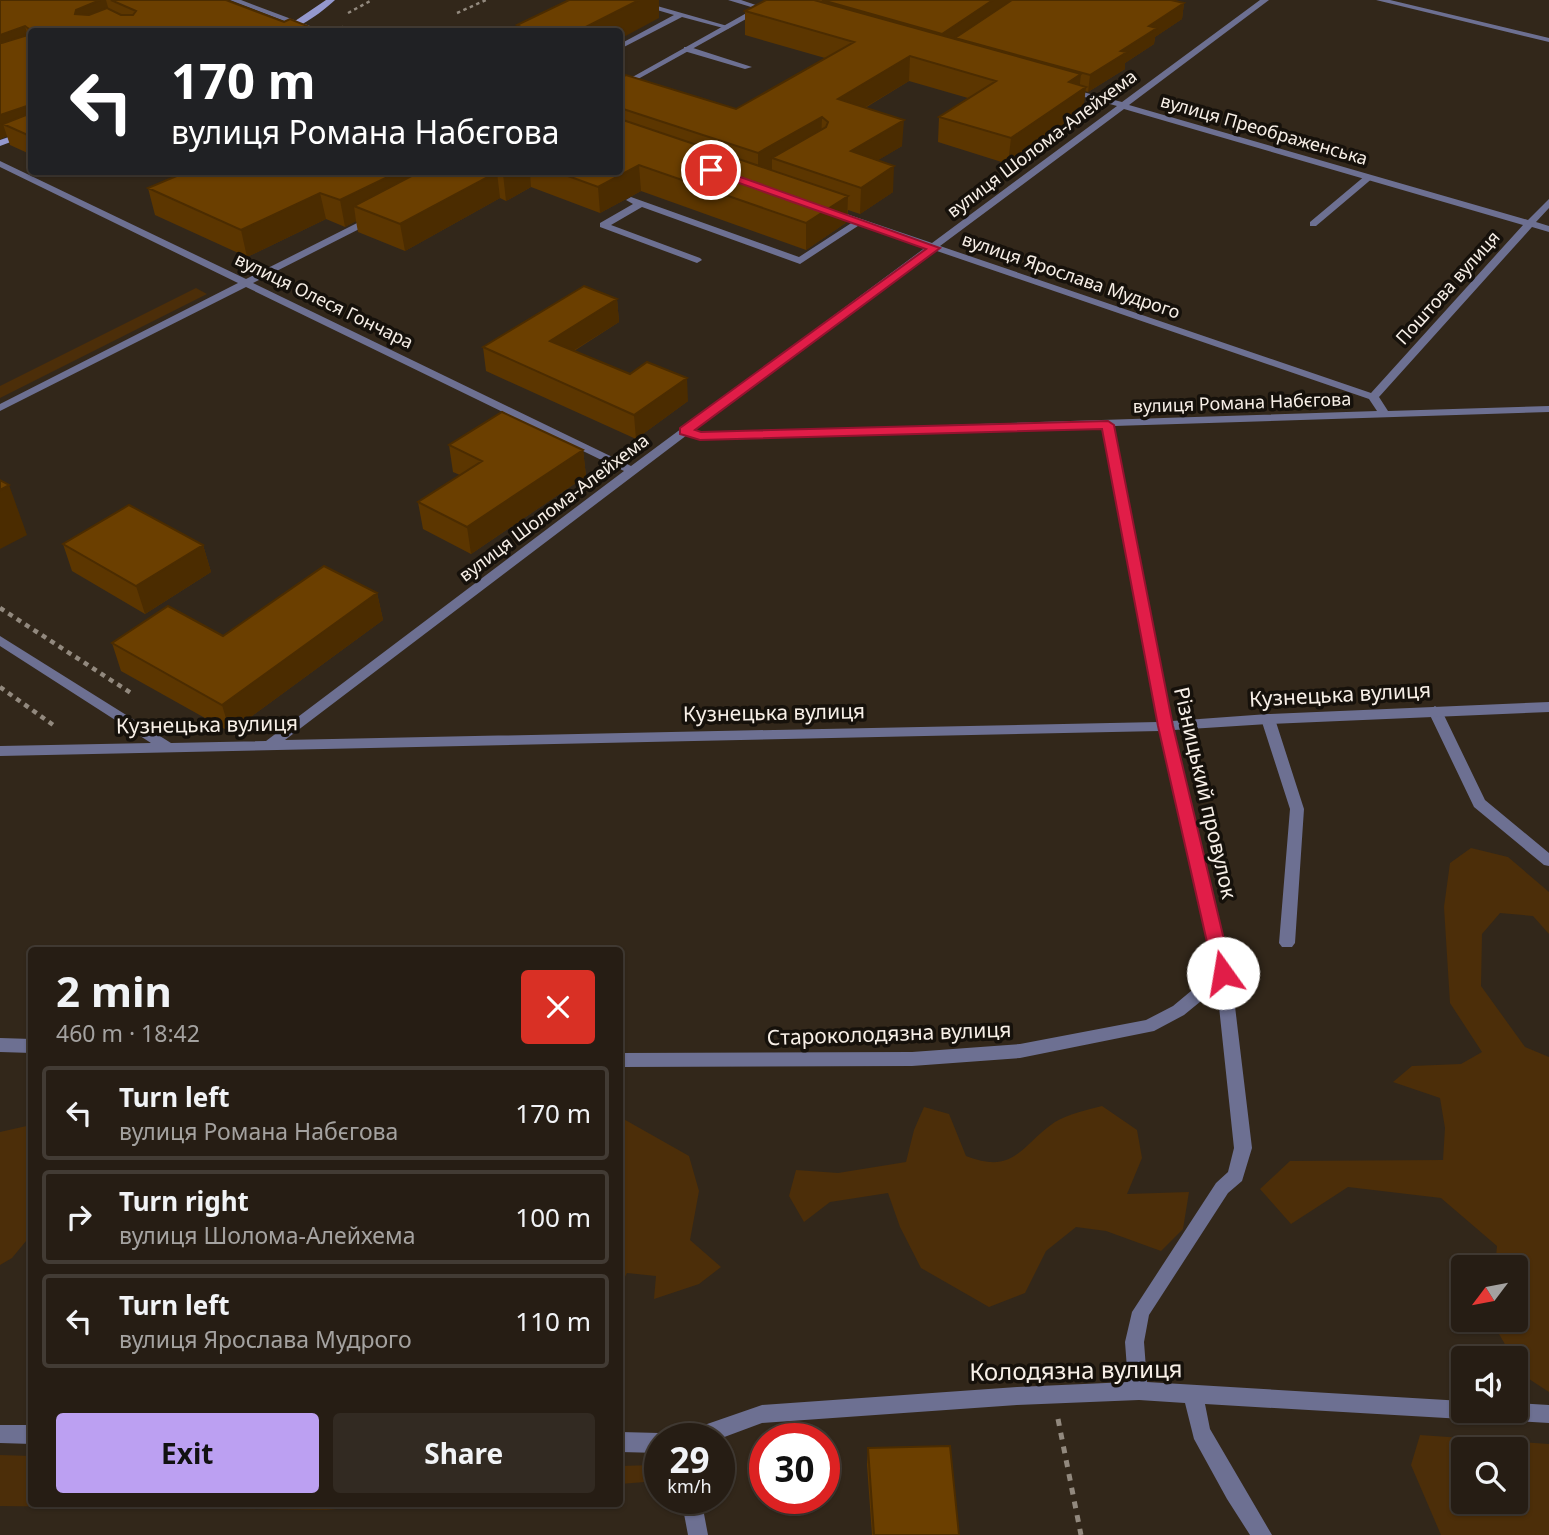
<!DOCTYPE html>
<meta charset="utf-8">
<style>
:root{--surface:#261d14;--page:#322a22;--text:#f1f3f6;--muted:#a4a2a0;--line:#423b34;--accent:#bca0f2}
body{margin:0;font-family:"Noto Sans",sans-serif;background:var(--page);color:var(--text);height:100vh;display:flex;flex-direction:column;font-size:26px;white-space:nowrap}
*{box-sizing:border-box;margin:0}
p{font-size:23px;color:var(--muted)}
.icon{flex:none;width:38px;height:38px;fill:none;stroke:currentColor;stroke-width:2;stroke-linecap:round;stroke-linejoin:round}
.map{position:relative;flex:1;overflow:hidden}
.side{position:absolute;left:28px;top:947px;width:595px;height:560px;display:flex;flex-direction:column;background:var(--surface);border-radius:7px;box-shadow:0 2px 5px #0004,0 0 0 2px var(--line)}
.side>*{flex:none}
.guide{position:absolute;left:28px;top:28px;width:595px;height:147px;border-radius:7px;box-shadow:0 2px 5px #0004,0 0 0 2px var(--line);background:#202124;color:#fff;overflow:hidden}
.needle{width:46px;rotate:238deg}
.tools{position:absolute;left:1451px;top:1255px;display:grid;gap:14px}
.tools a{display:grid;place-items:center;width:77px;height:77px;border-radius:7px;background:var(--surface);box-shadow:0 2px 5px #0004,0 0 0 2px var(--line);font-size:35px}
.speed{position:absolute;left:644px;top:1423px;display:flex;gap:14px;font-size:35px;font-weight:700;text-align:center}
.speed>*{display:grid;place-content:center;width:91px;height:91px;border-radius:50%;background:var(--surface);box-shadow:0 2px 5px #0004,0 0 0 2px var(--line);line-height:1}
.speed small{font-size:18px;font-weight:400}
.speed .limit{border:10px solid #d22;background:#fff;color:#111}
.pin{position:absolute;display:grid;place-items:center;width:60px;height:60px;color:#fff;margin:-30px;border:4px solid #fff;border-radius:50%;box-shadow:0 2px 7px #0007}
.me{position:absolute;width:77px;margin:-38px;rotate:347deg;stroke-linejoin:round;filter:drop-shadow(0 0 5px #0008)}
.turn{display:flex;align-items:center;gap:24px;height:147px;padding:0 28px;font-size:32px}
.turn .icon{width:91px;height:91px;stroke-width:2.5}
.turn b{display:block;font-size:49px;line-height:60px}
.round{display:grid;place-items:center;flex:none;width:74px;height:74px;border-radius:7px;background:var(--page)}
.head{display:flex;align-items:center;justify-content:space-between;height:119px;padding:0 28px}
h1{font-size:42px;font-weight:700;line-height:52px}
.button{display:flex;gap:14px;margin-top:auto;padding:14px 28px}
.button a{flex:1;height:80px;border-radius:7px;background:var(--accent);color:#111;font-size:28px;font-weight:700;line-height:80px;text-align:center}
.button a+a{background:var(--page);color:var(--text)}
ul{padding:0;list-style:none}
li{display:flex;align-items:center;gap:21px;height:94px;margin:0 14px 10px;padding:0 14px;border:4px solid var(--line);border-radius:7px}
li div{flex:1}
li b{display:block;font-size:26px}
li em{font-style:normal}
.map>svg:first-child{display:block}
.green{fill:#4c2e09;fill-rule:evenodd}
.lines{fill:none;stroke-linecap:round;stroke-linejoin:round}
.path-far2{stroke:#92897e;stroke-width:2.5;stroke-dasharray:3.5 3.5;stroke-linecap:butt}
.path-far1{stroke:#92897e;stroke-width:4.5;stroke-dasharray:5 5;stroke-linecap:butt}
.path{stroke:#92897e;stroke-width:5;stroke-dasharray:7 7;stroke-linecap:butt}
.lane{fill:#6d7092;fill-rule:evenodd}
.street{fill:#6d7092;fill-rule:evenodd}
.secondary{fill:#9498ce;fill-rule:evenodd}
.wall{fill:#5c3600}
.shaded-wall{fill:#4b2c00}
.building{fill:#6b3f00;stroke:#4b2c00;stroke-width:2}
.route{fill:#e11d48;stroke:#92132f;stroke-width:2}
.labels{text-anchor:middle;stroke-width:7;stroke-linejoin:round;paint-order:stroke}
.far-street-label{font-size:18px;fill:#f7efe7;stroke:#16110b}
.street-label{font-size:21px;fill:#f7efe7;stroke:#16110b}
.near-street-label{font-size:24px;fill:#f7efe7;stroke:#16110b}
</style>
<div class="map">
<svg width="1549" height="1535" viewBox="0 0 1549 1535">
<rect width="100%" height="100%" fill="#32271a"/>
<path class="green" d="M196 288 207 294 0 398V386Z
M1471 848 1508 857 1549 892V934L1533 916 1500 913 1482 934 1481 986 1525 1047 1549 1057V1392L1523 1375 1516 1358H1513L1492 1322 1516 1320V1267H1495L1497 1246 1441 1198 1348 1187 1291 1224 1260 1189 1290 1161 1443 1160 1445 1128 1440 1098 1393 1082 1412 1066 1461 1064 1482 1052 1450 1003 1444 907 1450 863Z
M1102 1106 1137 1130 1142 1158 1127 1194 1189 1192 1183 1229 1161 1251 1106 1231 1076 1227 1046 1251 1025 1293 989 1307 921 1268 900 1227 888 1193 830 1202 804 1222 789 1196 796 1170 838 1173 906 1162 914 1130 924 1107 949 1114 966 1156C1015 1175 1020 1146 1055 1122 1068 1114 1087 1110 1102 1106Z
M620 1117 689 1156 699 1191 690 1240 721 1267 699 1284 654 1299 656 1276 627 1273 620 1286Z
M31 1125V1235L12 1258 0 1265V1132Z
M1420 1435 1549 1444V1535H1441L1411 1465ZM1463 1449H1516V1502H1463Z
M0 1455 31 1456 32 1503H405L326 1510 0 1506Z
M654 1465 657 1481 620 1484V1466Z"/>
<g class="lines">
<path class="path-far2" d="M348 13 372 0
M457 13 486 0
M342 27 355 32"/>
<path class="path-far1" d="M0 608 134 695
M0 687 56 727"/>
<path class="path" d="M1058 1419 1081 1535"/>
<path class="lane" d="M623 0H636L731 27 727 29 682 17 620 49V44L674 15Z
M728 0H741L765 8 761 10Z
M684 47H690L752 67 745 69 684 51Z
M1366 175 1374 177 1316 226H1310V222Z
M631 197 799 257 856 220 864 222 800 264 642 207 611 225 700 258 702 260 697 263 600 227V223L633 204 626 200Z
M1435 706 1442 711 1485 800 1549 853V866L1544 865 1474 807 1428 711Z
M1268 714 1275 719 1304 809 1295 943 1292 947H1282L1279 943 1290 809 1261 719Z"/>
<path class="street" d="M230 0H241L326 32H313Z
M770 0H780L620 89V84Z
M1260 0H1269L1129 105 1528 220 1549 199V208L1536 222 1549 226V232L1532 227 1379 397 1388 411 1549 406V412L1114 426 1172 721 1268 714 1549 702V712L1268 724 1174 730 1231 973 1252 1148 1242 1181 1228 1193 1149 1315 1144 1342 1147 1382 1463 1401V1410H1516V1403L1549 1405V1423L1479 1419 1471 1414 1463 1419 1205 1404 1210 1429 1272 1535H1250L1227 1499 1194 1439 1185 1403 1139 1400 1017 1405 762 1423 719 1439 684 1438 687 1431 762 1405 1017 1387 1128 1382 1125 1342 1132 1312 1216 1183 1228 1172 1234 1148 1217 988 1184 1015 1154 1031 1020 1058 912 1066 620 1067V1053L912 1052 1020 1044 1146 1020 1173 1006 1215 971 1160 731 0 756V746L151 743 0 646V636L171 743 266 741 624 471 246 287 0 411V404L238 283 0 167V161L246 279 369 217H375V221L253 283 631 466 926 247 829 214V210H835L932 243 1117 106 1063 91V87L1122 102ZM1124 109 1523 225 1371 393 940 246ZM934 250 1369 399 1377 411 701 433 693 430ZM1103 427 1158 722 285 740 687 435 700 439Z
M1376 0H1390L1549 38V42Z
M0 1038 32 1039V1053L0 1052Z
M0 1425H32V1444L0 1443Z
M620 1432 660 1433 668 1438H660V1453L620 1452Z
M681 1498H701L708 1535H688Z"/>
<path class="secondary" d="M326 0H335C319 14 297 32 274 32L295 21Z
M32 129V134L0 146V140Z"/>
</g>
<path class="wall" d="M0 0H226L284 22 322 32H32V155L10 145 7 136 0 139Z
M766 0H1171L1184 3 1182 19 1155 37 1154 44 1125 63V69L1088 92 1085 91 1083 112 1008 164 938 142 939 117 968 98 909 81 865 108 902 146 878 160 893 192 860 214 848 210 847 222 806 250 641 191 600 213 531 187 506 201 500 198 405 251 358 232 356 221 345 227 326 219 247 257 155 215 148 188 186 172H620V79L736 109 825 58 745 35V11Z
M617 299 619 322 574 351 688 401 636 439 486 371 483 347Z
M449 445 583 450 586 476 471 554 423 529 418 502 460 475 453 472Z
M63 544 203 545 211 572 145 614 72 571Z
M377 593 383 620 230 732 121 671 112 643 223 636Z
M868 1448 959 1535H872L867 1465Z"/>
<path class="shaded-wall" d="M100 0H106L111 18 75 14 76 10Z
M639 0H659V18L620 39V32H576Z
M993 0H1016L955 38V40L940 50 942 34Z
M1184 3 1182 19 1155 37 1154 44 1125 63V69L1088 92 1090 75 1149 26Z
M25 26 31 47 0 55V35Z
M910 56 909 81 837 124 838 99Z
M1081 74 1079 92 1086 87 1083 112 1008 164 1011 138 1069 82Z
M27 106 32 120 3 124 7 136 0 139V115Z
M822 117 821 142 772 158V171L758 179V153Z
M904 120 902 146 850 177 851 151Z
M639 165 641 191 600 213 598 187Z
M894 166 893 192 860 214 861 188Z
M398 172H453L354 206 356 221 345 227 340 200Z
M497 172 500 198 405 251 400 224Z
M509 172H530L531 187 506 201 503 174Z
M320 193 326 219 247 257 241 230Z
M848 196 847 222 806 250V223Z
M617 299 619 322 552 364 550 341Z
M687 378 688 401 636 439 634 415Z
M583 450 586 476 471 554 467 527Z
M9 485 27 535 0 549V490Z
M203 545 211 572 145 614 136 586Z
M377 593 383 620 230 732 222 705Z"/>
<path class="building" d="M0 0H100L76 10 75 14 89 15 107 8 121 15H133L136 11 111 0H226L284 22 290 19 322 32H32V137L3 124 26 115 27 106 0 115V42L2 43 28 35 29 29 25 26 0 35Z
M569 0H639L576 32H508L519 26 517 25Z
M766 0H814L1081 74 1069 82 1086 87 1011 138 939 117 996 81 910 56 838 99 904 120 851 151 894 166 861 188 772 158 826 127 828 122 822 117 758 153 620 108V79L626 75 736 109 854 42 745 11Z
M822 0H993L942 34Z
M1012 0H1171L1184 3 1149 26 1157 28 1121 51 1127 52 1090 75 955 38Z
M620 119 848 196 806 223 639 165 598 187 557 172H620Z
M186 172H398L340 200 320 193 241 230 148 188Z
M419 172H509L503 174 497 172 400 224 354 206Z
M584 286 617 299 550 341 630 374 647 362 687 378 634 415 483 347Z
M502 412 583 450 467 527 418 502 482 461 449 445Z
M0 480 9 485 0 490Z
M129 505 203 545 136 586 63 544Z
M324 566 377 593 222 705 112 643 168 606 223 636Z
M950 1446 959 1535H874L868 1448Z"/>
<path class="route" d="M708 168H715L940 248 695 430 701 432 1108 421 1114 425 1173 726 1232 973 1230 978H1217L1214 973 1158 726 1102 429 700 440 680 434V428L926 249 708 172Z"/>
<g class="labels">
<g class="far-street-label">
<text transform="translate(1264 130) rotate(16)" y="6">вулиця Преображенська</text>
<text transform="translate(1042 144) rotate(-37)" y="6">вулиця Шолома-Алейхема</text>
<text transform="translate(1071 276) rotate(19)" y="6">вулиця Ярослава Мудрого</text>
<text transform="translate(1448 288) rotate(-48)" y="6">Поштова вулиця</text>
<text transform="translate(324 301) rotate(26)" y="6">вулиця Олеся Гончара</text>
<text transform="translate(1242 403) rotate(-2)" y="6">вулиця Романа Набєгова</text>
<text transform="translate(554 508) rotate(-37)" y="6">вулиця Шолома-Алейхема</text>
</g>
<g class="street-label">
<text transform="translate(1340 695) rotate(-3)" y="7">Кузнецька вулиця</text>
<text transform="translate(774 713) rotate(-1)" y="7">Кузнецька вулиця</text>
<text transform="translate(207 725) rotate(-1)" y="7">Кузнецька вулиця</text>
<text transform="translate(1205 793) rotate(77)" y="7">Різницький провулок</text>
<text transform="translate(889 1034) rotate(-2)" y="7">Староколодязна вулиця</text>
</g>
<g class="near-street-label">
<text transform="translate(1076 1371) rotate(-1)" y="8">Колодязна вулиця</text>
</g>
</g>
</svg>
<div class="tools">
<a><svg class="needle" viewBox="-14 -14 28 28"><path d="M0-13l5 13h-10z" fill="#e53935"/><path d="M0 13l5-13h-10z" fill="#a4a2a0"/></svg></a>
<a><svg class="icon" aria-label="sound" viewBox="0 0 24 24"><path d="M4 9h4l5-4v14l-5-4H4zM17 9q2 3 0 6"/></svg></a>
<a><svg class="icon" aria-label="search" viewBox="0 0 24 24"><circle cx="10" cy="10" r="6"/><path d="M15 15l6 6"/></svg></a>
</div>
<div class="speed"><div>29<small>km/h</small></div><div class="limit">30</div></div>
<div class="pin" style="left:711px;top:170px;background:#d93025"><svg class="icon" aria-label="arrive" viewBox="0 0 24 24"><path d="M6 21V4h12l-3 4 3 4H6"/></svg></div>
<svg class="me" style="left:1223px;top:973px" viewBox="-20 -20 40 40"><circle r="19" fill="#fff"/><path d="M0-13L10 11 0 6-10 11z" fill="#e11d48"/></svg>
<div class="guide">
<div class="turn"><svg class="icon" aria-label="left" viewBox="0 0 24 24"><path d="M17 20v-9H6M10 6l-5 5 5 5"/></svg><div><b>170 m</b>вулиця Романа Набєгова</div></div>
</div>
<section class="side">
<div class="head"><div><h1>2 min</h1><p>460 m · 18:42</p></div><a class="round" style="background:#d93025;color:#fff"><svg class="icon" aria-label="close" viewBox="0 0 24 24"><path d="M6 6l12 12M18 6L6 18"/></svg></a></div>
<ul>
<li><svg class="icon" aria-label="left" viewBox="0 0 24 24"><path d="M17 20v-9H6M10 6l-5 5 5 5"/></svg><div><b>Turn left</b><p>вулиця Романа Набєгова</p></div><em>170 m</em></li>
<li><svg class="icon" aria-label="right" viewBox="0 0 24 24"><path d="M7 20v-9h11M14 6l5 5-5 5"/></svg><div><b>Turn right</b><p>вулиця Шолома-Алейхема</p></div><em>100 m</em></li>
<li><svg class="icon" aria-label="left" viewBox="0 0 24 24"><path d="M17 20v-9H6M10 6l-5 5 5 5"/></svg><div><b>Turn left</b><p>вулиця Ярослава Мудрого</p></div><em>110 m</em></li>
</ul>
<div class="button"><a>Exit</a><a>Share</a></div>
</section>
</div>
